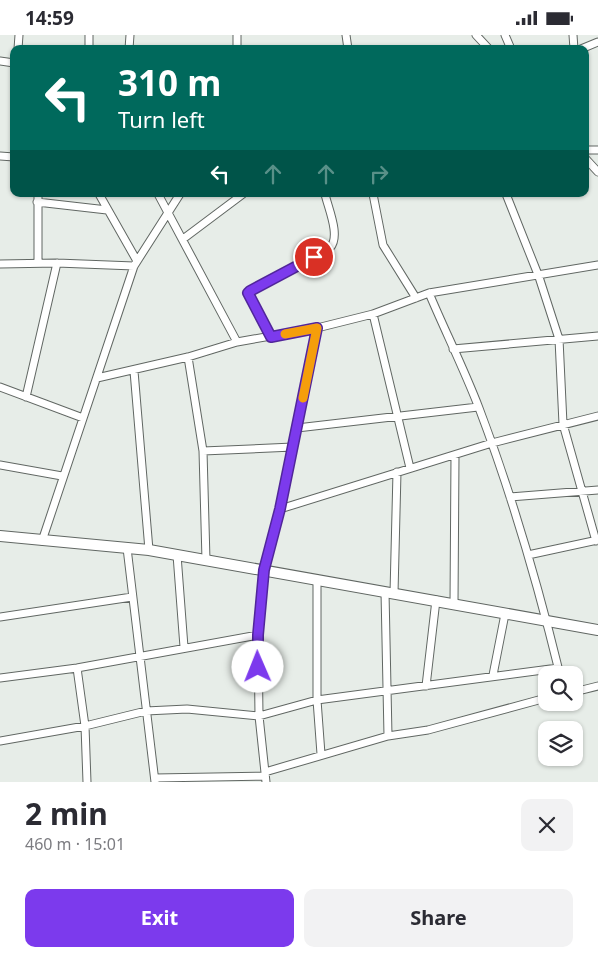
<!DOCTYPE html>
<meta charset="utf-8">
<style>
:root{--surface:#fff;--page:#f2f2f3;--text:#2b2b33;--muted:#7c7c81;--accent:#7c3aed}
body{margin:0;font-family:"Noto Sans",sans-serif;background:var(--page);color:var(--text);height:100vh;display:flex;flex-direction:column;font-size:19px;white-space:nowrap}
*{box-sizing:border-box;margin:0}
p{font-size:16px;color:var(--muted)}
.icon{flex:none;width:28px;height:28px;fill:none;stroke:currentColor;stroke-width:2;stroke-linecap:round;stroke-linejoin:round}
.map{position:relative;height:747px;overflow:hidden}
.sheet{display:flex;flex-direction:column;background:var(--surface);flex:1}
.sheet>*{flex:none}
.top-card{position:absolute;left:10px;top:10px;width:579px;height:152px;border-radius:10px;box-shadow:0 1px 4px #0004;background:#00695c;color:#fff;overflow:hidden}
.tools{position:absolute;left:538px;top:631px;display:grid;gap:10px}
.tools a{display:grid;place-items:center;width:45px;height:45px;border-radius:10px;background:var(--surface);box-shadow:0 1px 4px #0004;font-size:25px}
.pin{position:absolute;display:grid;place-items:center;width:42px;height:42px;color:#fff;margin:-21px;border:2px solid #fff;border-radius:50%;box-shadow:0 1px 5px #0007}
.me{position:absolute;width:55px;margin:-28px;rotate:359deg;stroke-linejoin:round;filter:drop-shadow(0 0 4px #0008)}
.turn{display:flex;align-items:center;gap:18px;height:105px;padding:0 25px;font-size:22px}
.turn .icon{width:65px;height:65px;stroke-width:2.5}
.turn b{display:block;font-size:35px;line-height:42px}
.lanes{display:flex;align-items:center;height:48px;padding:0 25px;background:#0003;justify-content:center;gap:25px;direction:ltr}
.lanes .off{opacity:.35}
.round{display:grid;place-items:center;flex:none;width:52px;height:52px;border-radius:10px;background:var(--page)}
.overview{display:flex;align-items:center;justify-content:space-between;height:85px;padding:0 25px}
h1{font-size:30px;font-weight:700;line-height:38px}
.primary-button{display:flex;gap:10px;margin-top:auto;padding:10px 25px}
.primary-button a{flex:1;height:58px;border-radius:10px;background:var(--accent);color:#fff;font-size:20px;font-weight:700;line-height:58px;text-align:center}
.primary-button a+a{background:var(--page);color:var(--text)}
.status{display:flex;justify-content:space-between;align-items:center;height:35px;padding:0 25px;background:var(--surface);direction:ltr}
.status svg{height:14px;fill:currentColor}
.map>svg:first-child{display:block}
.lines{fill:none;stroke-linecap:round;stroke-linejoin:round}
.street-casing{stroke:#616763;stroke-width:9}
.secondary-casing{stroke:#616763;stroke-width:12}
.street{stroke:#fff;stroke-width:7}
.secondary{stroke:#fff;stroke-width:10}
.route-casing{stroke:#51269a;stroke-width:12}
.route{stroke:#7c3aed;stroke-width:9}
.slow{stroke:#f59e0b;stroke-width:9}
</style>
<div class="status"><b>14:59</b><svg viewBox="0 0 49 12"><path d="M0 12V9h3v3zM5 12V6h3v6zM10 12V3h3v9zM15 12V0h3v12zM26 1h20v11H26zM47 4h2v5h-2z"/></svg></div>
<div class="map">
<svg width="598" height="747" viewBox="0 0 598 747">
<rect width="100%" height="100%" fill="#e7ede8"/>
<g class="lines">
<g class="street-casing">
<path id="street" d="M89 0V14
M346 0 348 14
M476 0 489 14
M505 0 511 14
M573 0 574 14
M18 14 19 0
M129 14 130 0
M237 14V0
M581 14 598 7
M0 26 14 28
M585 115H598
M0 121 14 122
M585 123 598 137
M99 159 137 226
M158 159 237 307
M373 159 383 210 416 263
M506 159 539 242 559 304 563 389 596 506
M37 167 107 175
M183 204 243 159
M38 228V159
M0 229 57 228 134 231
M429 258C445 296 464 334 479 373 512 460 538 550 560 640
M373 279 410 433
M271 302 248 258 330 213C341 201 328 173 325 159
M453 314 598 301
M188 322 203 416 206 525
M134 336 149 515
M97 343 188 322 237 307 317 293 373 279 429 258 598 230
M0 352 83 383
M26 362 57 228
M297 393 478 372
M203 416 293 412
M0 430 62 441
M510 462 598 455
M280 474 492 408 598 381
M42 506 134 231 180 159
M127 513 155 747
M177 520 184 612
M528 520 598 505
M317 544V665L321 719
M385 557 388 701
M394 558 397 437
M454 569 455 421
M0 582 132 562
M77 633 85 691 87 747
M493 640 505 579
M0 643 77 633 258 600
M426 651 436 565
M574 657 598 651
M0 706 85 691 146 676 187 674 259 681 317 665 558 633
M265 737 388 701 428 695 546 663
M155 743 265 741
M266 747 259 681 258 600 264 535 280 474 317 293"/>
</g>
<g class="secondary-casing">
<path id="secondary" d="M0 501 149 515 598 595"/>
</g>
<use href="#street" class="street"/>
<use href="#secondary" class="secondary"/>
</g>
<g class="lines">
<g class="route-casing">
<path id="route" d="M258 632V600L264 535 280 474 317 293 271 302 248 258 250 256 314 222"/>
</g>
<use href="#route" class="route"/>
<path class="slow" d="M285 299 317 293 303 363"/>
</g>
</svg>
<div class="tools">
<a><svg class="icon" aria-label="search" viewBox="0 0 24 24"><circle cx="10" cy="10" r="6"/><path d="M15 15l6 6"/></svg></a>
<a><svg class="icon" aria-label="layers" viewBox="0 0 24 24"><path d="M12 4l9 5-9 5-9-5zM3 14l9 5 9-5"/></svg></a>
</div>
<div class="pin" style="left:314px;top:222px;background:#d93025"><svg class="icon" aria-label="arrive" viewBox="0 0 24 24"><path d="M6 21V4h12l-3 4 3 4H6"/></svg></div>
<svg class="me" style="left:258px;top:632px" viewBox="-20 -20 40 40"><circle r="19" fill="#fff"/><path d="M0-13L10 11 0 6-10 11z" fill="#7c3aed"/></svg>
<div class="top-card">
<div class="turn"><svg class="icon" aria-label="left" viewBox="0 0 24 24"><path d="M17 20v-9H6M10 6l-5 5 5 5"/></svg><div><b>310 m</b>Turn left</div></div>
<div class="lanes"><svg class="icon" aria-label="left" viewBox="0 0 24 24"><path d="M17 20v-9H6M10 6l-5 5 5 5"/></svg><svg class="icon off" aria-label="ahead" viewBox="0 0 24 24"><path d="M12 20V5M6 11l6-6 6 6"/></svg><svg class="icon off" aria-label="ahead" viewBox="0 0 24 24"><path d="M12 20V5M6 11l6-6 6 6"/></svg><svg class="icon off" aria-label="right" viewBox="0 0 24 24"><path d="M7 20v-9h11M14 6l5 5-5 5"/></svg></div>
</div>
</div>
<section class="sheet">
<div class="overview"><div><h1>2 min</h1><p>460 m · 15:01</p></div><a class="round"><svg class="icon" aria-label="close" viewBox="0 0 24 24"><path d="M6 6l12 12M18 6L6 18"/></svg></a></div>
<div class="primary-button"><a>Exit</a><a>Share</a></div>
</section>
